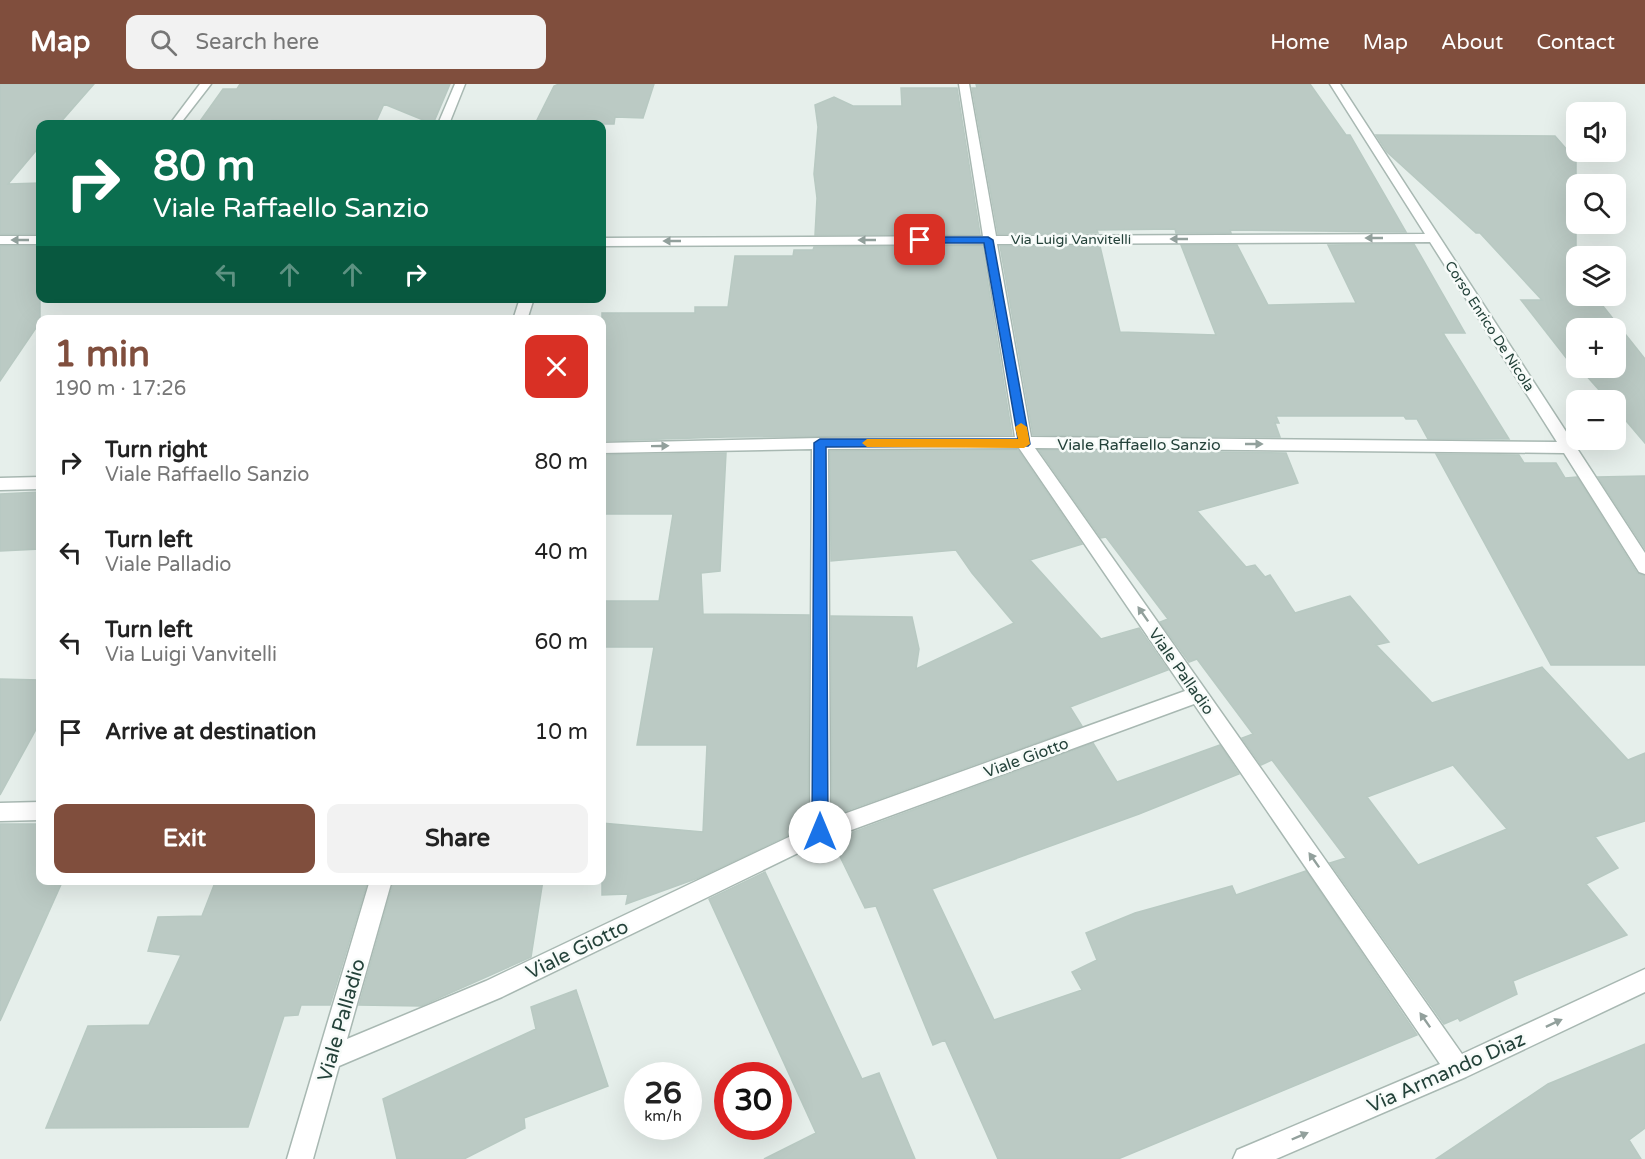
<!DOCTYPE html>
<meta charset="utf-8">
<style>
:root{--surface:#fff;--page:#f2f2f2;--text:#222;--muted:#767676;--accent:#804e3d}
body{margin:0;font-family:"Varela Round",sans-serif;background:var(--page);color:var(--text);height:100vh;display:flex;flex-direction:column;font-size:22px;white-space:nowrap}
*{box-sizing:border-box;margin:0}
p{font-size:20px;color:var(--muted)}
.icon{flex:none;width:33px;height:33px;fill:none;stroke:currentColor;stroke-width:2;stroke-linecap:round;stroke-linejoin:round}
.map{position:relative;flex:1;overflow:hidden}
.side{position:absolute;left:36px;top:231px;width:570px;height:570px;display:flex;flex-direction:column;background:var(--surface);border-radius:12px;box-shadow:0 6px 24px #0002}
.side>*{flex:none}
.hud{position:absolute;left:36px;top:36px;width:570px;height:183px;border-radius:12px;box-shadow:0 6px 24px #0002;background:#0b6e4f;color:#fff;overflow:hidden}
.fabs{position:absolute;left:1566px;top:18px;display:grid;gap:12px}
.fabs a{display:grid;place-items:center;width:60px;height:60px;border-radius:12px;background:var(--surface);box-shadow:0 6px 24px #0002;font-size:30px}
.speed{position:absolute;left:624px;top:978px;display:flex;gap:12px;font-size:30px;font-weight:700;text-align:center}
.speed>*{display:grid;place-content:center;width:78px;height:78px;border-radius:50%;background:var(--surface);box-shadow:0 6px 24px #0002;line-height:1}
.speed small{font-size:15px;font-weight:400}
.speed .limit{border:9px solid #d22;background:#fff;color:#111}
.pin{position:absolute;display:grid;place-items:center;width:51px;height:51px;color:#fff;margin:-26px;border-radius:12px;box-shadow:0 3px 9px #0006}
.me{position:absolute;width:66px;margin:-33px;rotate:0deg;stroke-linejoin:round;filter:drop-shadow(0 0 4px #0008)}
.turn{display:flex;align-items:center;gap:21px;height:126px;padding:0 18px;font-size:27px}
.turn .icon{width:78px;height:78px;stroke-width:2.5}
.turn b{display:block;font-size:42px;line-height:51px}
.lanes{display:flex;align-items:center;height:57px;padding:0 18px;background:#0003;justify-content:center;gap:30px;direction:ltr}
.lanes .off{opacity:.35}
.round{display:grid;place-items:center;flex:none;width:63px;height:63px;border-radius:12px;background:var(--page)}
.head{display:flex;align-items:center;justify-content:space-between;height:102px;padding:0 18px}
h1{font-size:36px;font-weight:800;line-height:45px;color:var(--accent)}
.cta{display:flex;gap:12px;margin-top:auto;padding:12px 18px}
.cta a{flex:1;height:69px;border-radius:12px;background:var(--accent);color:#fff;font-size:24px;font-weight:800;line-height:69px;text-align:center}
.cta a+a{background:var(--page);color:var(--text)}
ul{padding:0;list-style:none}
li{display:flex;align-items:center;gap:18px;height:90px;padding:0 18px}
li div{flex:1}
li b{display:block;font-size:22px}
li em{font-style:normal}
header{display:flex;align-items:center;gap:36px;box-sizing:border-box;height:84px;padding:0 30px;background:var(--accent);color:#fff}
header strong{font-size:28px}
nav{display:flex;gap:33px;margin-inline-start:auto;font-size:21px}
.search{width:420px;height:54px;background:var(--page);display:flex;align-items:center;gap:15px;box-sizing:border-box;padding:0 21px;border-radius:12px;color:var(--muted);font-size:22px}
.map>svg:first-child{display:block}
.building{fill:#bbcac4;stroke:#b8c9c2;stroke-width:1.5;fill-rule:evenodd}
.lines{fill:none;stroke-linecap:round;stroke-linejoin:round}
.minor-casing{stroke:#a8b8b2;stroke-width:3}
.minor{fill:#fff;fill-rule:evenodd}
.oneway{fill:#92a09c}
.route{fill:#1a73e8;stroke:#114b97;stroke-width:1.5}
.slow{fill:#f59e0b}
.labels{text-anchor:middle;stroke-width:5;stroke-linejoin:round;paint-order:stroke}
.far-street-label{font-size:14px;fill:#24423a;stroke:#f7fbf9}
.street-label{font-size:16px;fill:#24423a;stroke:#f7fbf9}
.near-street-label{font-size:20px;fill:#24423a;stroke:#f7fbf9}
</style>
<header>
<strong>Map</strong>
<div class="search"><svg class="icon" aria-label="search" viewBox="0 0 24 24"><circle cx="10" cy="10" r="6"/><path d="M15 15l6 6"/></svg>Search here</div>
<nav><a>Home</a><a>Map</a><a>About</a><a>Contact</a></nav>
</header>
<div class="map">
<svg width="1645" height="1075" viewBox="0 0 1645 1075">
<rect width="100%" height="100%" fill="#e6efeb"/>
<path class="building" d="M0 0H94L59 40H40V62L8 100 40 99V150H0Z
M240 0H450L433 40 384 20 375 40 272 36 269 40H198L223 5H237Z
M559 0H654L643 34 615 33 614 40H535L554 2Z
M976 0H1310L1346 51H1350L1406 148 1230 146 1231 149H1176L1175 145 1097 146 1098 149 998 150 972 4H977Z
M901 4H957L980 150 815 151 817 114 814 90 818 43 815 21 834 13 853 22H902Z
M1376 51 1555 52 1576 76V212H1595L1645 275V359L1616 325V316H1608L1584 289H1578L1521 216H1542L1480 149H1476L1387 68ZM1576 244H1616V284H1576Z
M1414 160 1465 249H1443L1509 355H1428L1417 335H1406L1404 332H1276L1279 339H1275L1280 353 1033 351 1000 162H1100L1120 248 1216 251 1181 161H1237L1268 221 1356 219 1328 161Z
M0 162H40V238L0 297Z
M982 162 1012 351 727 353 602 357V229H695V223H728L735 172H793L794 166H813L814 163Z
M1018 366 1082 460 1030 476 1101 555 1139 544 1168 586 1070 623 1082 642 832 732 831 532 912 533 919 565 916 585 1014 539 972 489 956 466 831 477 830 367Z
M1039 366 1286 369 1298 399 1197 427 1246 483 1255 481 1265 493 1270 491 1295 529 1350 512 1389 558 1376 561 1432 619 1542 583 1628 676 1645 669V737L1595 753 1618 784 1586 800 1627 851 1513 897 1517 910 1460 937 1458 934 1444 940 1330 779 1346 774 1272 676 1261 681 1242 654 1253 650 1197 575 1189 578 1160 538 1168 535 1106 453 1101 454ZM1453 681 1507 745 1418 781 1367 713Z
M726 369 720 487 701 489 703 530 809 531 808 742 698 794 626 820 628 810 602 811V739L703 748 707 661H637L654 563H602V517H659L673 430H602V371Z
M1436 370 1519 371 1524 379H1556L1565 394 1577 393 1637 489 1645 492V581H1551Z
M1645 392V465L1598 393Z
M40 408V465L0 467V410Z
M0 595 40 596V638L0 711Z
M1093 659 1117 698 1220 661 1239 690 1139 730 932 805 994 936 1082 906 1072 888 1097 876 1086 849 1135 829 1232 802 1236 811 1306 787 1417 951 1118 1075H998L945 956 933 961 876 822 865 824 832 756Z
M0 740H40V796H63L0 937Z
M765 788 862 995 879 989 915 1075H764L816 1049 709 815Z
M216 796H368L330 921H301L298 931 284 932 248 1043 46 1044 88 942 149 941 181 871 148 867 158 833 202 832Z
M394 796H543L531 873 421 922 359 921Z
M576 906 608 1002 524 1034 525 1044 464 1075H397L383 1015 536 945 531 923Z
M1645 960V1044L1629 1056 1641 1075H1436L1548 1000Z"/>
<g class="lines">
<g class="minor-casing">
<path id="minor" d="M200 0H211L180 40H170Z
M455 0H465L449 40H438Z
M959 0H969L996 152 1425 150 1330 0H1340L1645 469V490L1639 488 1564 369 1035 364 1462 970 1645 885V908L1466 993 1276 1075H1233L1237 1066 1440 980 1194 620 827 755 502 913 339 982 313 1075H287L370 796H392L347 955 486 897 810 743 812 365 602 369V359L820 354 1015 353 984 160 602 162V154L983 152ZM1430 158 1557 358 1031 353 997 160ZM1019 364 1185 607 830 735 828 365Z
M0 152H40V160H0Z
M520 214H534L527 236H513Z
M40 393V405L0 406V394Z
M40 718V736L0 737V719Z"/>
</g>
<use href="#minor" class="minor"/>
</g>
<defs><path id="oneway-solid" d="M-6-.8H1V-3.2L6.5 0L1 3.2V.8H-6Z" transform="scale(1.5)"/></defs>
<g class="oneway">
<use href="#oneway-solid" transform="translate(1374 154) rotate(180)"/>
<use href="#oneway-solid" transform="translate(1179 155) rotate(180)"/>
<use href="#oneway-solid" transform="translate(20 156) rotate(180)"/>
<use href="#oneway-solid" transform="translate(867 156) rotate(180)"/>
<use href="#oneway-solid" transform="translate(672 157) rotate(180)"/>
<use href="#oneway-solid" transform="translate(1254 360)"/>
<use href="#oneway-solid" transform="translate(660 362) rotate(-1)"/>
<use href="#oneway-solid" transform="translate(1143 530) rotate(-125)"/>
<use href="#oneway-solid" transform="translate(1314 776) rotate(-125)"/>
<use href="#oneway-solid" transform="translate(1425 936) rotate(-125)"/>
<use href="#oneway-solid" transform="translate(1554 939) rotate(-25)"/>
<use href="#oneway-solid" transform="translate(1300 1052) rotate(-23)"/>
</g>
<path class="route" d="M988 153 993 156 1030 360 1028 362 826 363 828 748 826 753 820 755 815 753 812 748 814 359 820 355H1018L984 159H920L915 156 920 153Z"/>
<path class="slow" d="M1021 339 1027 343 1030 360 1024 364 867 363 862 359 867 355H1018L1015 343Z"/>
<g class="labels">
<g class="far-street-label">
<text x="1071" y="160">Via Luigi Vanvitelli</text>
<text transform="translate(1490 242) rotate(57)" y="5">Corso Enrico De Nicola</text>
</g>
<g class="street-label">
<text x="1139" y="366">Viale Raffaello Sanzio</text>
<text transform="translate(1182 587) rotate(55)" y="6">Viale Palladio</text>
<text transform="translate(1026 673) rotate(-20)" y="6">Viale Giotto</text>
</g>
<g class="near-street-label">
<text transform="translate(577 865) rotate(-26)" y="7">Viale Giotto</text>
<text transform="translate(341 936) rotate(-74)" y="7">Viale Palladio</text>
<text transform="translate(1446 988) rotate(-24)" y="7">Via Armando Diaz</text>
</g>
</g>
</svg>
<div class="fabs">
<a><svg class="icon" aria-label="sound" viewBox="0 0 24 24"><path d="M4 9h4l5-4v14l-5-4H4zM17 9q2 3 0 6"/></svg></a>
<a><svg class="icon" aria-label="search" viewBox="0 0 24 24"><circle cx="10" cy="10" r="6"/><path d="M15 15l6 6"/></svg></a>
<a><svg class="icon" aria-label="layers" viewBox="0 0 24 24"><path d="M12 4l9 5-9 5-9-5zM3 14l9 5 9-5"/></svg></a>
<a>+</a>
<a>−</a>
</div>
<div class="speed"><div>26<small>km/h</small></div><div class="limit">30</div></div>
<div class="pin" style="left:920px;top:156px;background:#d93025"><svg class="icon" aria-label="arrive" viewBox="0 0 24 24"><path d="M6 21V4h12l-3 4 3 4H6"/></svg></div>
<svg class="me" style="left:820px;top:748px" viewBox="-20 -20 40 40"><circle r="19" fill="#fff"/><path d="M0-13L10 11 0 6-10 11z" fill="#1a73e8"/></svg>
<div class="hud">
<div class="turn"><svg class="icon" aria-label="right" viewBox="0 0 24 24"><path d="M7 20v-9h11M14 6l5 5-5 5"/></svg><div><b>80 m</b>Viale Raffaello Sanzio</div></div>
<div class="lanes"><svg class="icon off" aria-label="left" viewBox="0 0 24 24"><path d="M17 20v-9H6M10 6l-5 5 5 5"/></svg><svg class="icon off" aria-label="ahead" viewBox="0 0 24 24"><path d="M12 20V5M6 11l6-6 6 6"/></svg><svg class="icon off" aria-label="ahead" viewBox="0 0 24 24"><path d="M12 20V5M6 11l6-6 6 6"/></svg><svg class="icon" aria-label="right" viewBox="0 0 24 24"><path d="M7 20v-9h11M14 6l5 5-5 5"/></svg></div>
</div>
<section class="side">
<div class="head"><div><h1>1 min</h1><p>190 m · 17:26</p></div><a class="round" style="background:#d93025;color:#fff"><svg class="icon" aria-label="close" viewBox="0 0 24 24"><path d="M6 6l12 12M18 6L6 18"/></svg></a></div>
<ul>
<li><svg class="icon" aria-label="right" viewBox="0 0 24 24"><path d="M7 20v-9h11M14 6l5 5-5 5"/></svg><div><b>Turn right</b><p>Viale Raffaello Sanzio</p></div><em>80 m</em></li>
<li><svg class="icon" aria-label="left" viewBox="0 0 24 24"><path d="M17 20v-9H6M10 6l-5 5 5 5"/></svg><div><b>Turn left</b><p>Viale Palladio</p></div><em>40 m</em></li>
<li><svg class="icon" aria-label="left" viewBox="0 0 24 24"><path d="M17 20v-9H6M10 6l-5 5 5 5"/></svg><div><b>Turn left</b><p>Via Luigi Vanvitelli</p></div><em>60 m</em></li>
<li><svg class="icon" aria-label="arrive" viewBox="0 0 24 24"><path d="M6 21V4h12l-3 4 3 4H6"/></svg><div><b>Arrive at destination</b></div><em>10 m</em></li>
</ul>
<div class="cta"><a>Exit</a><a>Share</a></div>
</section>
</div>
